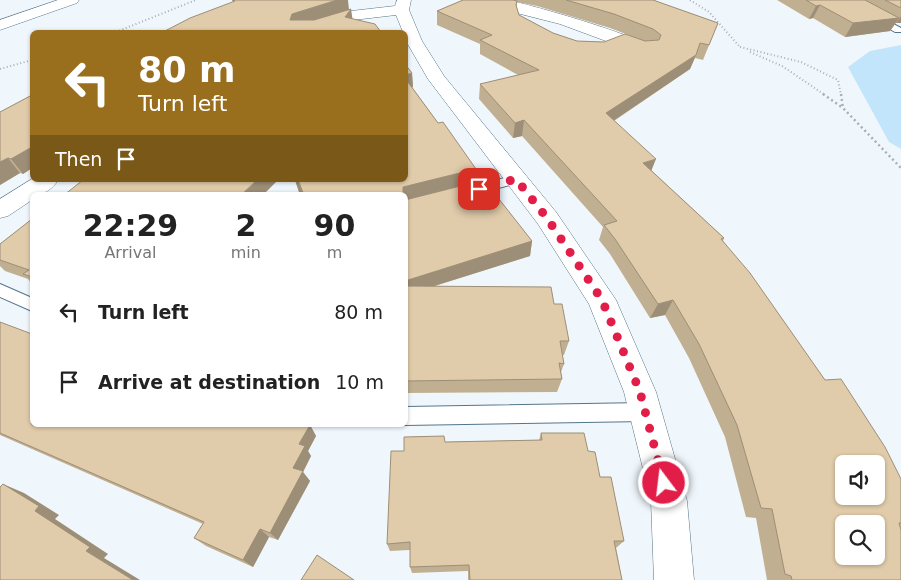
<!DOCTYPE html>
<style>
:root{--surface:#fff;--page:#f2f2f2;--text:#222;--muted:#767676}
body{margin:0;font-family:"DejaVu Sans",sans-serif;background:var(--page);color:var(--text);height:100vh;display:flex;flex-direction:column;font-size:19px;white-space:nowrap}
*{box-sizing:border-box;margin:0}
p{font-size:16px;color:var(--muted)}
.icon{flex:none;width:28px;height:28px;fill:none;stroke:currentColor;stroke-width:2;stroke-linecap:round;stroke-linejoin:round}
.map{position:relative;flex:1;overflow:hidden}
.side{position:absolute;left:30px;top:192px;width:378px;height:235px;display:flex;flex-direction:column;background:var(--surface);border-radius:8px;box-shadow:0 1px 4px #0004}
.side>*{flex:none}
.guide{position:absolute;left:30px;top:30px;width:378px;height:152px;border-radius:8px;box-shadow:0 1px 4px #0004;background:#996f1d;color:#fff;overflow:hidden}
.fabs{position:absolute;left:835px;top:455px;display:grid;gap:10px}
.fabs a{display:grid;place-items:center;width:50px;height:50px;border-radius:8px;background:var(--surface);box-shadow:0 1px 4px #0004;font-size:25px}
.pin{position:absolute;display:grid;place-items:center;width:42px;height:42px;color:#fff;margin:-21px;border-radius:10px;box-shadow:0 2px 8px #0006}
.me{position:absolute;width:55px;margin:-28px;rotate:345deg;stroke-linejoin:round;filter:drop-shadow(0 0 4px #0008)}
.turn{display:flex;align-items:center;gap:18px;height:105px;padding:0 25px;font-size:22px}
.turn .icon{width:65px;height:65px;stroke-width:2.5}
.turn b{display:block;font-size:35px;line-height:42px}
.then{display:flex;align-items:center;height:48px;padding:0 25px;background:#0003;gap:10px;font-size:19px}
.eta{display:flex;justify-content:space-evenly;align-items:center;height:85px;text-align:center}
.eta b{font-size:30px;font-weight:600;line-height:35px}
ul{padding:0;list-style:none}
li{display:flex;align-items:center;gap:15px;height:70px;padding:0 25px}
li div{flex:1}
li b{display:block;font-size:19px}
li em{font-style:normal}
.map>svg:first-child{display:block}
.green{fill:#c3e5fb}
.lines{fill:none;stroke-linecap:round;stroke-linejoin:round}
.service-casing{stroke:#54758a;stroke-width:2}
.minor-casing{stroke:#54758a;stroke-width:1}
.path-far1{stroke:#a7b0b7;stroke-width:2;stroke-dasharray:1 2.5;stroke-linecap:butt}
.path{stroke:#a7b0b7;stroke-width:2.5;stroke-dasharray:2 3;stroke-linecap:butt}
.service{fill:#fff;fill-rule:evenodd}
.minor{fill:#fff;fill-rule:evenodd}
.wall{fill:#c1af92;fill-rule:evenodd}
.shaded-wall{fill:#9d8e77}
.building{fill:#e0cbaa;stroke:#9d8e77;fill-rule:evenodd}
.route{stroke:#e11d48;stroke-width:9;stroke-dasharray:0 16.2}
</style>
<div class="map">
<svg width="901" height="580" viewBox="0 0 901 580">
<rect width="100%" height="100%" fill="#f0f7fc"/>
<path class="green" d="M901 45V149L889 142 848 67 870 51Z"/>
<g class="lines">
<g class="service-casing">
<path id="service" d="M838 0H848L901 28V32H895Z
M516 175 521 176 523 179 521 182 468 196 463 195 461 192 463 189Z
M0 284 32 298V311L0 297Z
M645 403 652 406 655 412 652 418 645 421 405 425V407Z"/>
</g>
<g class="minor-casing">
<path id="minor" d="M58 0H79L77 3 0 30V20Z
M397 0H411L409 10 422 41 444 76 556 212 616 300 656 392 687 501 694 580H654L651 501 624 392 589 304 538 224 428 79 406 41 405 32H403L396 15 353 20 316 32H294L296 29 351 11 395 6Z
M475 0C485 0 496 0 506 0 526 3 647 38 655 50L653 54H641L560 24 477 3Z
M32 179 58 180C53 189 43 195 32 195V200L8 216 0 218V199Z"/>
</g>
<path class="path-far1" d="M690 0 709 12 740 47
M116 32 196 0
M740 47 801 62 838 80 841 95
M750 52 782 66 825 95
M0 69 32 60"/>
<path class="path" d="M823 94 843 108
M841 94 843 108 901 168"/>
<use href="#service" class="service"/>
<use href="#minor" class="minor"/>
</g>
<path class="wall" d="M463 0H653L718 23 703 60 695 58 690 69 614 121 652 171 724 238 723 241 825 380 901 479V580H767L756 518 746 517 725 437 689 358 665 315 650 318 610 254 599 240 603 227 522 136 513 138 479 99 480 84 518 75 480 54V44L437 25V11ZM517 2 537 6 610 28 639 39 604 42 577 41 553 33 519 15 517 8Z
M777 0H901V23H896L890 31 845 37 813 18 809 19Z
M412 73 413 87H412L438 123 476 169V182L532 241 530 256 435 286 554 304 569 341 564 355H562L564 364 561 372 562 379 557 392 405 393V195H303V194L300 195 295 180Z
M32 95V168L23 174 20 173 0 185V112Z
M32 219V284L28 279 5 271 0 266V244Z
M0 322 32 425H310L316 436 308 451 311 456 303 472 310 481 278 540 269 537 253 567 206 546 194 538 203 524 0 435Z
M541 433 588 451 600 477 624 541 616 548 622 580H468V571L412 573 410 567V550L390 551 387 544 404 451 445 442 539 440Z"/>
<path class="shaded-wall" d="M337 0H348L349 10 295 27 290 20 292 14Z
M820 5 813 18 809 19 816 6Z
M351 9 353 22 345 17Z
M901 16V23H896Z
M899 18 890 31 845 37 853 23Z
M696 55 690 69 601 129 606 113Z
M412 73 413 87 405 89V75Z
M524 120 522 136 513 138 515 123Z
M32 147V168L23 174 11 159Z
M8 158 20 173 0 185V162Z
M656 159 650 174 643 163Z
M476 169V184L405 202V195H403V187Z
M257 180H278L263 195H241Z
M295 180H298L303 194 300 195Z
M532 241 530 256 405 295V281Z
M673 300 665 315 650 318 658 304Z
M310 425 316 436 308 451 311 456 303 472 310 481 278 540 270 533 293 468 299 444Z
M3 484 24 493 59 515 55 519 108 554 104 558 140 580H133L86 551 35 511Z
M260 529 269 537 253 567 243 560Z"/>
<path class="building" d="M232 0H337L292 14 290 20H314L351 9 345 17 375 24 381 32H163L190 18 235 1Z
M463 0H513L517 1 516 5 519 15 553 33 577 41 604 42 625 34 645 41 659 40 661 35 653 29 614 14 566 0H653L718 23 709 45 700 43 696 55 606 113 656 159 643 163 724 238 721 239 750 273 825 380 841 379 885 447 901 479V523H899L901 530V580H792L791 576 785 574 772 509 761 508 737 425 699 344 673 300 658 304 615 239 604 225 617 221 524 120 515 123 480 84 539 70 480 40 492 35 437 11ZM844 464H876V496H844ZM844 524H876V556H844Z
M806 0H865L899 18 853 23 820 5 816 6Z
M885 0H901V8Z
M405 64 412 73 405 75Z
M405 78 438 123 443 122 476 169 403 187V195H304L298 180H405Z
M32 95V147L11 159 8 158 0 162V112Z
M83 180H257L241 195H64Z
M484 180 532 241 405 281V200Z
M32 219V277L23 274 29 270 0 260V244Z
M405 286 551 287 554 304H562L569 341H560L564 364 559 363 562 379 405 381Z
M0 322 32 334V425H310L299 444 305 446 293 468 303 471 270 533 260 529 243 560 194 538 204 522 0 433Z
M541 433H584L588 451 595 452 600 477H611L624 541H614L622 580H470L469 565 410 567V542L387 544 391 451H404V437L444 436 445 442 542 440Z
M3 484 39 506 35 511 90 547 86 551 133 580H0V487Z
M317 555 354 580H301Z"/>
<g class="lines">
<path class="route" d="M479 189 516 179 547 218 602 300 640 392 664 483"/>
</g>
</svg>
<div class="fabs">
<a><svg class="icon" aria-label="sound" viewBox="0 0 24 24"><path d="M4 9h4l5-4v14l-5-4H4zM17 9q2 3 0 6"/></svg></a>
<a><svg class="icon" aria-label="search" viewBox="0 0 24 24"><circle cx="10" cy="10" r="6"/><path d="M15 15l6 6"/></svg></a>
</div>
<div class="pin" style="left:479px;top:189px;background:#d93025"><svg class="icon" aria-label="arrive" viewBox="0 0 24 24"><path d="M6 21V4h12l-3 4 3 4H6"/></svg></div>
<svg class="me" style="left:664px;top:483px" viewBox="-20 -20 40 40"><circle r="17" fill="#e11d48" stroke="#fff" stroke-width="3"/><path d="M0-11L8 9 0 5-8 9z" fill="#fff"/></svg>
<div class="guide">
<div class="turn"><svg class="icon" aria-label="left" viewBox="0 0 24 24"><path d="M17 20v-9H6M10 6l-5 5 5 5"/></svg><div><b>80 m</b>Turn left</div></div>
<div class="then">Then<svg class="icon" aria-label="arrive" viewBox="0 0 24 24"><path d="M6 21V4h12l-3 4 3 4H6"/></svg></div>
</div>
<section class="side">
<div class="eta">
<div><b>22:29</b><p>Arrival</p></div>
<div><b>2</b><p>min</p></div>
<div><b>90</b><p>m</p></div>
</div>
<ul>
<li><svg class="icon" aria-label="left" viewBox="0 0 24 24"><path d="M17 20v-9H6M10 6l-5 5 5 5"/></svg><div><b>Turn left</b></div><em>80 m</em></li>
<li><svg class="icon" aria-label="arrive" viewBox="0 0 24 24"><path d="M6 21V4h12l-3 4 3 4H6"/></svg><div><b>Arrive at destination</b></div><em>10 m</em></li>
</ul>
</section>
</div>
